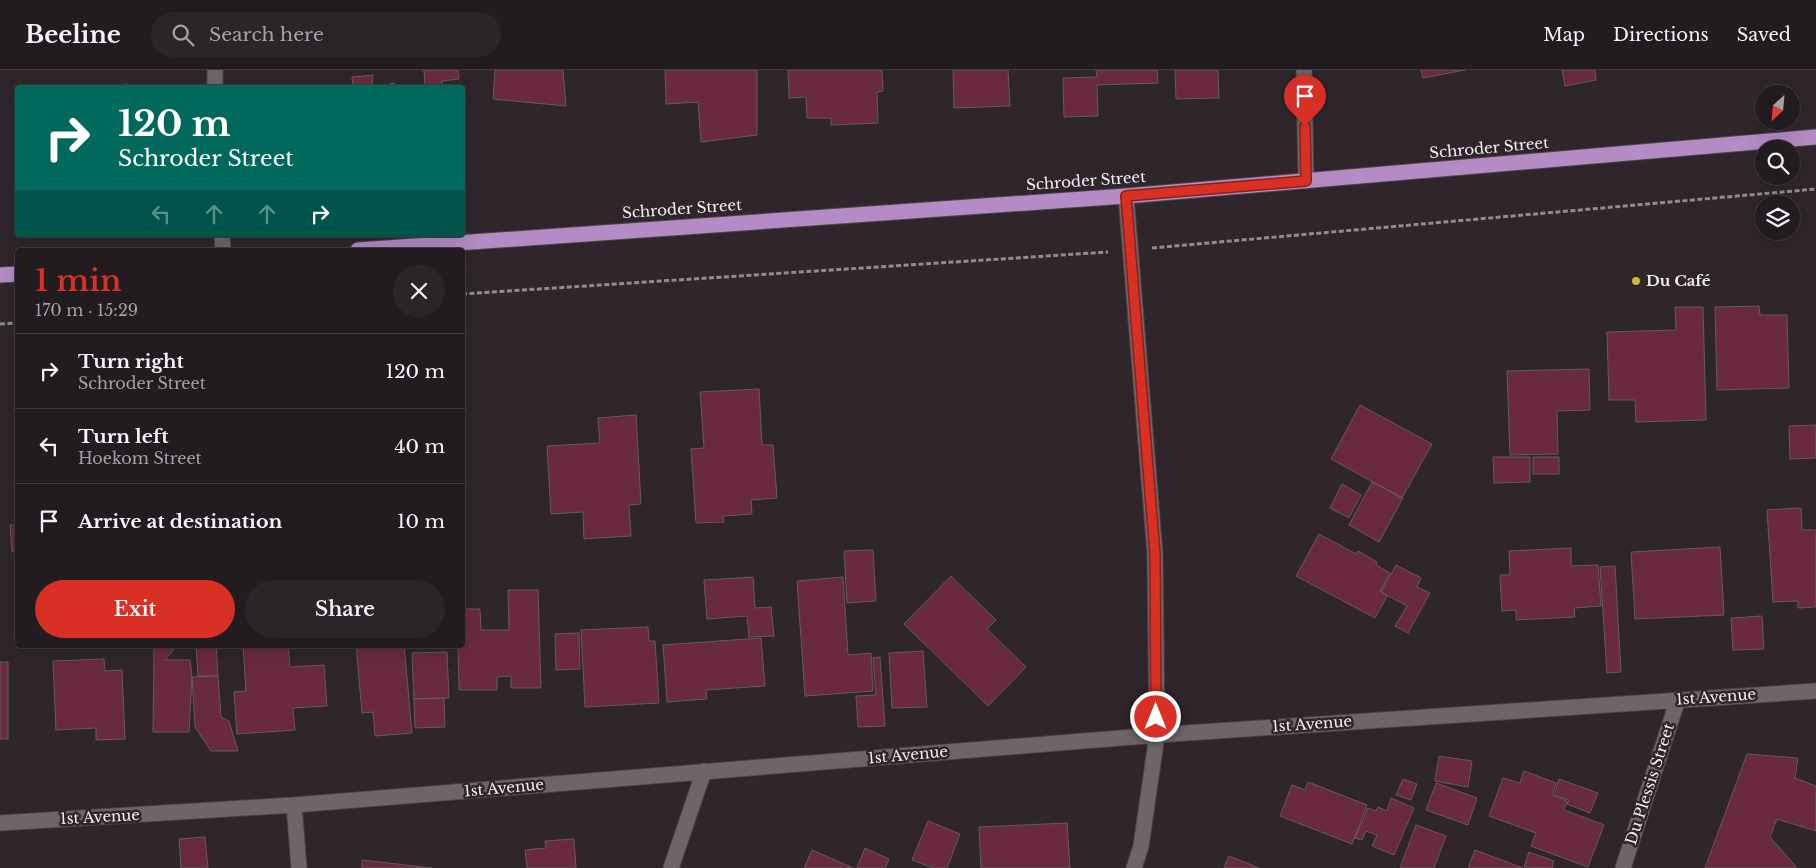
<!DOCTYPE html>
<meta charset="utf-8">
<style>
:root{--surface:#221c20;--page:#2a2529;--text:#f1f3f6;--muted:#a2a1a5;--line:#3f3a3e;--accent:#d93025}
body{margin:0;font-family:"Libre Baskerville",serif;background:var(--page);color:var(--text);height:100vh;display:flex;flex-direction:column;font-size:19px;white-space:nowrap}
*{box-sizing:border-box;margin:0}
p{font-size:16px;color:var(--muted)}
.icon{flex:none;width:28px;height:28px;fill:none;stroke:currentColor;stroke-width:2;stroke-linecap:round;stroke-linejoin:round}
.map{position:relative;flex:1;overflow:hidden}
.drawer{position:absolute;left:15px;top:178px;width:450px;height:400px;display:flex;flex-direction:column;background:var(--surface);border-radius:5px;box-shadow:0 5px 20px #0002,0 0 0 1px var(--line)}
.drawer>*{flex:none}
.guide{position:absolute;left:15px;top:15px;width:450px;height:152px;border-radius:5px;box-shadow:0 5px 20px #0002,0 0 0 1px var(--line);background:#00695c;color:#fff;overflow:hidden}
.needle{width:32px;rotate:206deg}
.fabs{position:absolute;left:1755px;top:15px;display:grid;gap:10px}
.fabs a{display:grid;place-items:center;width:45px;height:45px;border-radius:50%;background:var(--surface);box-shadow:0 5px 20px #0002,0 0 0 1px var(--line);font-size:25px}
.pin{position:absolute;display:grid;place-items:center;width:42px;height:42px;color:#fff;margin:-51px -21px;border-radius:50% 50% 50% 0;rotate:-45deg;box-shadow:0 0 5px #0007}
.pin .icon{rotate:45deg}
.me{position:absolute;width:55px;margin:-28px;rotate:0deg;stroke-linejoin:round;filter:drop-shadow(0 0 4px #0008)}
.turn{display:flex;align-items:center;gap:18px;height:105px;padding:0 20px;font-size:22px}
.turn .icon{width:65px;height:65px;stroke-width:2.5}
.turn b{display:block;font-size:35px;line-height:42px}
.lanes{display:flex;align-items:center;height:48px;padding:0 20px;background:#0003;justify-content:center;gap:25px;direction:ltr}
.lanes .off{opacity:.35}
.round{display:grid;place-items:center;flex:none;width:52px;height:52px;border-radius:26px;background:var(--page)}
.headline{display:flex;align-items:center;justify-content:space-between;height:85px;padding:0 20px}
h1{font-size:30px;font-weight:600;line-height:38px;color:var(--accent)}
.primary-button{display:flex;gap:10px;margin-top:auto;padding:10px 20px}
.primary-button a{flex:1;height:58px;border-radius:30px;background:var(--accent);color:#fff;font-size:20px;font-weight:600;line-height:58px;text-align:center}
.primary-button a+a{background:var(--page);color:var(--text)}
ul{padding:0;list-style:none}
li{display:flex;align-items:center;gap:15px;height:75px;padding:0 20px;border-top:1px solid var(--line)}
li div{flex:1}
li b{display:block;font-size:19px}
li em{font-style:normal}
header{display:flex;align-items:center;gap:30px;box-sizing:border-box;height:70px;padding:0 25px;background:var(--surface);border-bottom:1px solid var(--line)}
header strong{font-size:24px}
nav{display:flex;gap:28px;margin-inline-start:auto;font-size:18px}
.search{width:350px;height:45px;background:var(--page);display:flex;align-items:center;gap:12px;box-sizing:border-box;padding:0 18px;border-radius:28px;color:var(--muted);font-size:19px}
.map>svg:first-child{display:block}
.building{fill:#692a3e;stroke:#655a5d}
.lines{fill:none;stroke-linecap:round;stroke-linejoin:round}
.street-casing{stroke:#4b4549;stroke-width:17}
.highway-casing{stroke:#4b4549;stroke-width:17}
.path{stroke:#918b8f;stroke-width:3;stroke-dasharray:5 2.5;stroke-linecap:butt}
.street{stroke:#6e656a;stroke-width:15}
.highway{stroke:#b48bc4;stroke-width:15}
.route-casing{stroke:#8d1f18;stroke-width:12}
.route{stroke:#d93025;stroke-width:9}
.poi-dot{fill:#d1b736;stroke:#2e262b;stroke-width:2}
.labels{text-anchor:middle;stroke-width:5;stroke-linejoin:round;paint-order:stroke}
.street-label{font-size:15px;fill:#f3eef1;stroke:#2e262b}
.poi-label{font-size:15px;font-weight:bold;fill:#f3eef1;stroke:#2e262b;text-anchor:start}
</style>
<header>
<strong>Beeline</strong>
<div class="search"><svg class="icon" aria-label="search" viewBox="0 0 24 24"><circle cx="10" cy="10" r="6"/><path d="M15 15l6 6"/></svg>Search here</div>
<nav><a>Map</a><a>Directions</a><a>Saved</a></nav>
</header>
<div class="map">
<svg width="1816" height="798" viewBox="0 0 1816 798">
<rect width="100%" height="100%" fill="#2e262b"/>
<path class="building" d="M424 0H458L459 9 442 11V18H425Z
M495 0H563L566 36 493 29Z
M665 0H757V65L701 72 698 32 666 34Z
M788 0H882L883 21 877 22 878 53 831 55V48H807L806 27 789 28Z
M953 0H1008L1010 36 954 38Z
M1096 0H1157L1158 13 1097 15 1098 46 1064 47 1063 8 1097 7Z
M1175 0H1218L1219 28 1176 29Z
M1421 0H1465L1423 8Z
M1562 0H1595L1596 10 1565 16Z
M373 5 372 18H353L352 7Z
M394 13V18H375Z
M128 14V18H78Z
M1759 236 1760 245H1787L1789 318 1717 320 1715 237Z
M1675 237H1703L1706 350 1636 352 1635 330H1609L1607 262 1676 260Z
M1589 299 1590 340 1557 341 1558 384 1510 385 1507 301Z
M759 319 762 375H773L777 428 751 430 752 444 723 446 724 452 696 453 691 379 704 378 700 322Z
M1360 335 1432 374 1402 428 1331 389Z
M636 345 641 434 629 435 631 466 584 469 583 442 551 444 547 376 600 373 598 348Z
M1816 355V388L1790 389 1789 356Z
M1493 387H1530V412L1494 413Z
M1533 387H1559V404H1533Z
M1372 412 1403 428 1379 472 1349 455Z
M1342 414 1361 425 1349 448 1330 438Z
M1801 438 1802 460H1816V537L1798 538V531L1773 532 1767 440Z
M10 455H18V481L12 482Z
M1319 464 1356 484 1358 481 1377 492 1376 495 1390 503 1380 521 1387 526 1375 548 1296 506Z
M1720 477 1724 545 1635 549 1631 482Z
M1571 478V496L1598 495 1601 536 1574 538 1575 547 1516 550V540L1502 541 1500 505H1510L1509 481Z
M873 480 876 531 847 533 844 481Z
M1396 495 1421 508 1417 517 1430 523 1408 563 1395 556 1407 536 1381 522Z
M1615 496 1621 602 1607 603 1600 497Z
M951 506 996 550 987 559 1026 597 988 636 904 554Z
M753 507 755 538 771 537 774 566 749 567 747 546 707 549 704 510Z
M843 507 848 585 871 583 873 621 805 626 797 511Z
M508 520H538L541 618H511V606L497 607V620H459L458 575H462V539H480L481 560H509Z
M1762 546 1764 579 1733 580 1731 548Z
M648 557 649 571H655L659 633 585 637 581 560Z
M579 563 580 599 556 600 555 564Z
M761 568 765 616 706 620 707 629 667 632 663 575Z
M196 575H216L218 606H198Z
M243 575H288L290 597 324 595 327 636 293 638 295 660 237 664 234 622 246 621Z
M356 575H404L412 663 375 666 373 642 362 643Z
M154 578H175L165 590H190L192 607 189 662H153Z
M923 581 927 637 892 638 889 583Z
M447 582 449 628 414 629 412 583Z
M880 587 885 656 858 657 856 626 876 625 873 588Z
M104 589 105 601 122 600 125 669 96 670V658L56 660 53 591Z
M0 592H8V669H0Z
M218 606 221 647 229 651 238 681H211L195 657 192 607Z
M444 628 445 657 415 658 414 629Z
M1747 684 1798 688 1795 708 1816 716V761L1777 749 1770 767 1797 798H1705Z
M1439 686 1472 691 1468 717 1435 711Z
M1524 701 1556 713 1552 725 1567 731 1564 740 1604 755 1588 797 1531 776 1536 763 1489 746 1503 708 1520 713Z
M1403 709 1417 714 1411 730 1396 725Z
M1559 709 1598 723 1590 743 1567 734 1569 730 1554 725Z
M1308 712 1367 735 1352 774 1280 746 1292 715 1305 720Z
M1436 713 1477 728 1468 755 1426 740Z
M1391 728 1414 738 1394 785 1372 776 1377 765 1366 761 1362 770 1355 768 1368 738 1376 741 1378 737 1387 741Z
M928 751 960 764 947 798H933L912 790Z
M1067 753 1070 798H981L979 757Z
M1416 755 1446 766 1434 798H1400Z
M205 767 208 798H181L179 769Z
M574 769 576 798H527L525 780 546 778 545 771Z
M865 778 889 789 885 798H857Z
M812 780 853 798H804Z
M1475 780 1523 798H1468Z
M1529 782 1554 791 1552 798 1524 797Z
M1229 786 1259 798H1224Z
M362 790 432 798H362Z"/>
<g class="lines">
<g class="street-casing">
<path id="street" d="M215 0V18
M1304 0 1306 111
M1126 126 1155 484 1157 665 1141 776 1134 798
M222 165 223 180
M294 735 299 798
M0 753 294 735 1157 665 1816 621
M671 798 704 701
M1623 798 1678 629"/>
</g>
<g class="highway-casing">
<path id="highway" d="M358 180 1126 126 1816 67
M0 205 18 204"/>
</g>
<path class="path" d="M1152 178 1816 119
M462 224 1108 182
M0 254 18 253"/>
<use href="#street" class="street"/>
<use href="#highway" class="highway"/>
</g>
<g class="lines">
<g class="route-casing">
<path id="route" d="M1156 647 1155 484 1126 126 1306 111 1305 56"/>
</g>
<use href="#route" class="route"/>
</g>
<circle class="poi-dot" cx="1636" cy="211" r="5"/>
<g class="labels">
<g class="street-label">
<text transform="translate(1489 78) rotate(-5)" y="5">Schroder Street</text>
<text transform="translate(1086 111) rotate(-4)" y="5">Schroder Street</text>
<text transform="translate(682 139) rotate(-4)" y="5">Schroder Street</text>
<text transform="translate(1716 627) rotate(-4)" y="5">1st Avenue</text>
<text transform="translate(1312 654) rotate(-4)" y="5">1st Avenue</text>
<text transform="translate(908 685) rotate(-5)" y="5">1st Avenue</text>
<text transform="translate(1650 714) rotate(-72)" y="5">Du Plessis Street</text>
<text transform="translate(504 718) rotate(-5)" y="5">1st Avenue</text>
<text transform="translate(100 747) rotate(-3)" y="5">1st Avenue</text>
</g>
<g class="poi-label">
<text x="1646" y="216">Du Café</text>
</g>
</g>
</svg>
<div class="fabs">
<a><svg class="needle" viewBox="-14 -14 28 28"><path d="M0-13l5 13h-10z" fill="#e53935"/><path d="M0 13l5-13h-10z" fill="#a2a1a5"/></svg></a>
<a><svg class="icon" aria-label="search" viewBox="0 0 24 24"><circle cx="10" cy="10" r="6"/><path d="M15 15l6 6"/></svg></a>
<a><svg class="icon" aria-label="layers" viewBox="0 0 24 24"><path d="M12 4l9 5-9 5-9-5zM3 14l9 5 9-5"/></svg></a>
</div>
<div class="pin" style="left:1305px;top:56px;background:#d93025"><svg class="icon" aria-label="arrive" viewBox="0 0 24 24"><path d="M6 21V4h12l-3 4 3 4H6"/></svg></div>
<svg class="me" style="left:1156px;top:647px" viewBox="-20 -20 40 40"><circle r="17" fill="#d93025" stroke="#fff" stroke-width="3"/><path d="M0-11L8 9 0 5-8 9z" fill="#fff"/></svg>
<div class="guide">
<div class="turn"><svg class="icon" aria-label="right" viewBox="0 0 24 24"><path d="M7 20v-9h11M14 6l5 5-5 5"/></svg><div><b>120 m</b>Schroder Street</div></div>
<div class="lanes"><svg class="icon off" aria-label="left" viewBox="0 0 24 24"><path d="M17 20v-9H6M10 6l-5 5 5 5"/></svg><svg class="icon off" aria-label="ahead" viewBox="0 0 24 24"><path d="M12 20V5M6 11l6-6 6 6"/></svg><svg class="icon off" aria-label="ahead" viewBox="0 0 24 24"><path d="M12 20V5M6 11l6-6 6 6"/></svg><svg class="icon" aria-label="right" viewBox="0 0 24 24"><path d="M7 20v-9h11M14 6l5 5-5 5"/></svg></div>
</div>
<section class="drawer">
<div class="headline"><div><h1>1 min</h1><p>170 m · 15:29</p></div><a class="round"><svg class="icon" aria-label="close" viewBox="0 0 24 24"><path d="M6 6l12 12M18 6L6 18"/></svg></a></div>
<ul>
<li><svg class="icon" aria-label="right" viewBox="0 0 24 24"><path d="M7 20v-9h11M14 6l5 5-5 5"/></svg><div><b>Turn right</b><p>Schroder Street</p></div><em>120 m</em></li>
<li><svg class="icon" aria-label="left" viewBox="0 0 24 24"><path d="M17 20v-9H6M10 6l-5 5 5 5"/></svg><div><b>Turn left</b><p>Hoekom Street</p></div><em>40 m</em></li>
<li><svg class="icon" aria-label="arrive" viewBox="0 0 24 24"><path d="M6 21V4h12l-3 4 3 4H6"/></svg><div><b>Arrive at destination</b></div><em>10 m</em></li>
</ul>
<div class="primary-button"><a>Exit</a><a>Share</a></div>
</section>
</div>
